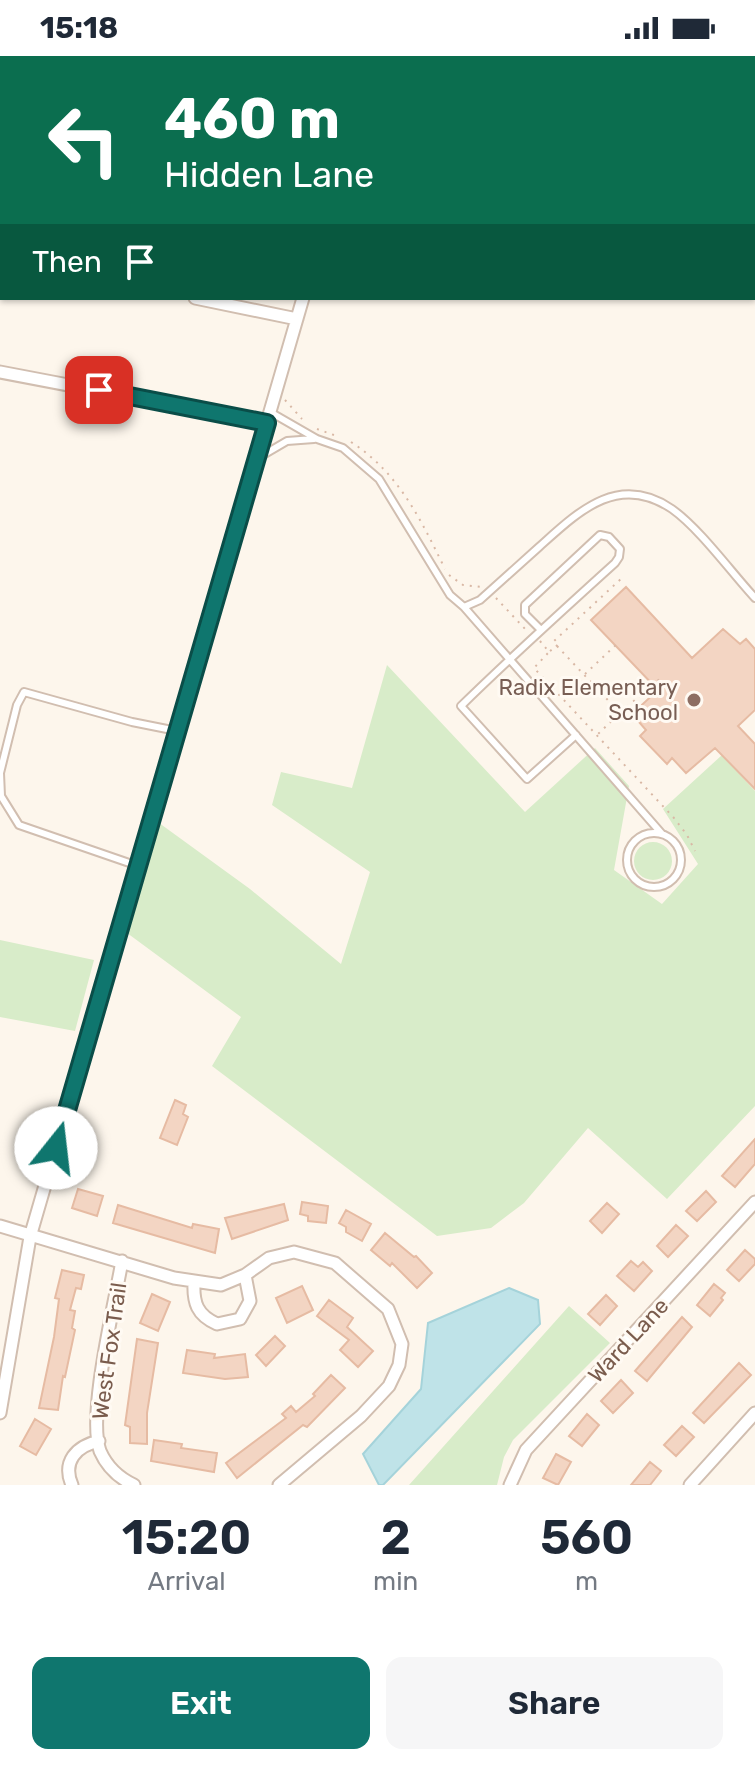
<!DOCTYPE html>
<style>
:root{--surface:#fff;--page:#f6f6f7;--text:#1f2937;--muted:#747a83;--accent:#0f766e}
body{margin:0;font-family:Rubik,sans-serif;background:var(--page);color:var(--text);height:100vh;display:flex;flex-direction:column;font-size:30px;white-space:nowrap}
*{box-sizing:border-box;margin:0}
p{font-size:26px;color:var(--muted)}
.icon{flex:none;width:44px;height:44px;fill:none;stroke:currentColor;stroke-width:2;stroke-linecap:round;stroke-linejoin:round}
.map{position:relative;height:1429px;overflow:hidden}
.sheet{display:flex;flex-direction:column;background:var(--surface);flex:1}
.sheet>*{flex:none}
.hud{position:absolute;left:0px;top:0px;width:756px;height:244px;box-shadow:0 2px 6px #0004;background:#0b6e4f;color:#fff;overflow:hidden}
.pin{position:absolute;display:grid;place-items:center;width:68px;height:68px;color:#fff;margin:-34px;border-radius:16px;box-shadow:0 4px 12px #0006}
.me{position:absolute;width:88px;margin:-44px;rotate:16deg;stroke-linejoin:round;filter:drop-shadow(0 0 6px #0008)}
.turn{display:flex;align-items:center;gap:28px;height:168px;padding:0 32px;font-size:36px}
.turn .icon{width:104px;height:104px;stroke-width:2.5}
.turn b{display:block;font-size:56px;line-height:68px}
.then{display:flex;align-items:center;height:76px;padding:0 32px;background:#0003;gap:16px;font-size:30px}
.eta{display:flex;justify-content:space-evenly;align-items:center;height:136px;text-align:center}
.eta b{font-size:48px;font-weight:600;line-height:56px}
.cta{display:flex;gap:16px;margin-top:auto;padding:16px 32px}
.cta a{flex:1;height:92px;border-radius:16px;background:var(--accent);color:#fff;font-size:32px;font-weight:600;line-height:92px;text-align:center}
.cta a+a{background:var(--page);color:var(--text)}
.status{display:flex;justify-content:space-between;align-items:center;height:56px;padding:0 40px;background:var(--surface);direction:ltr}
.status svg{height:22px;fill:currentColor}
.map>svg:first-child{display:block}
.green{fill:#d8ecc9}
.water{fill:#bfe3e8;stroke:#a5d3da;stroke-width:2}
.building{fill:#f3d5c3;stroke:#e6bba3;stroke-width:2}
.lines{fill:none;stroke-linecap:round;stroke-linejoin:round}
.lane-casing{stroke:#d1beb0;stroke-width:10}
.street-casing{stroke:#d1beb0;stroke-width:15}
.path{stroke:#d9b8a5;stroke-width:2;stroke-dasharray:2 6;stroke-linecap:butt}
.lane{stroke:#fff;stroke-width:6}
.street{stroke:#fff;stroke-width:11}
.route-casing{stroke:#0a4d48;stroke-width:20}
.route{stroke:#0f766e;stroke-width:14}
.education-dot{fill:#8d6e63;stroke:#fffaf3;stroke-width:3}
.labels{text-anchor:middle;stroke-width:6;stroke-linejoin:round;paint-order:stroke}
.education-label{font-size:22px;fill:#785e54;stroke:#fffaf3;text-anchor:end}
.street-label{font-size:22px;fill:#7a5c4d;stroke:#fffaf3}
</style>
<div class="status"><b>15:18</b><svg viewBox="0 0 49 12"><path d="M0 12V9h3v3zM5 12V6h3v6zM10 12V3h3v9zM15 12V0h3v12zM26 1h20v11H26zM47 4h2v5h-2z"/></svg></div>
<div class="map">
<svg width="755" height="1429" viewBox="0 0 755 1429">
<rect width="100%" height="100%" fill="#fdf6ec"/>
<path class="green" d="M387 609 525 756 595 692 629 730 614 814 662 848 698 808 663 753 722 699 755 735V1050L667 1143 588 1072 524 1147 491 1172 437 1180 212 1010 241 961 123 874 155 764 250 833 341 908 370 816 272 749 281 716 352 732Z
M634 805a19 19 0 1 1 38 0a19 19 0 1 1-38 0Z
M0 884 94 904 75 975 0 961Z
M569 1250 610 1287 513 1384 504 1401 497 1429H409Z"/>
<path class="water" d="M509 1232 538 1244 540 1268 383 1429H379L363 1398 421 1333 428 1267Z"/>
<path class="building" d="M626 531 692 602 723 573 740 588 746 583 755 593V654L738 670 755 688V733L715 692 686 717 672 702 667 708 640 680 646 674 632 658 658 634 591 564Z
M175 1044 186 1049 183 1058 188 1061 177 1089 160 1082Z
M755 1083V1108L735 1131 722 1120Z
M78 1133 103 1140 97 1160 72 1152Z
M706 1135 716 1146 697 1165 686 1155Z
M302 1146 328 1150 326 1167 308 1165V1160L300 1158Z
M607 1147 619 1158 602 1177 590 1165Z
M284 1148 288 1164 232 1183 225 1162Z
M118 1149 192 1172 193 1168 219 1173 215 1197 113 1167Z
M346 1154 371 1168 362 1185 346 1176V1171L339 1167Z
M676 1169 688 1180 668 1201 657 1190Z
M385 1177 414 1201 416 1200 432 1217 417 1232 392 1207 390 1210 371 1194Z
M745 1194 755 1203V1208L739 1225 727 1214Z
M631 1205 638 1211 643 1206 652 1215 634 1235 617 1220Z
M62 1214 84 1219 81 1233 76 1232 70 1254 75 1255 72 1272 75 1274 65 1321 63 1320 58 1354 39 1352 54 1281 59 1243 55 1242Z
M714 1228 725 1237 721 1242 723 1244 710 1260 697 1249Z
M302 1230 313 1254 287 1267 276 1242Z
M152 1238 170 1246 158 1275 140 1267Z
M606 1239 617 1250 600 1269 588 1258Z
M329 1244 353 1262 347 1271 373 1295 358 1311 340 1294 349 1284 317 1260Z
M682 1261 692 1271 647 1325 635 1315Z
M275 1280 285 1290 266 1310 256 1299Z
M137 1283 158 1287 147 1357V1388L130 1387V1371L125 1369Z
M187 1294 215 1298 214 1302 245 1298 248 1321 225 1323 183 1317Z
M739 1307 751 1319 704 1367 693 1357Z
M331 1319 345 1332 307 1371 303 1369 237 1422 226 1407 286 1362 282 1358 291 1350 296 1356 315 1340 313 1338Z
M621 1324 633 1337 613 1357 601 1345Z
M587 1358 599 1369 582 1390 569 1380Z
M35 1363 51 1373 36 1399 20 1390Z
M682 1370 694 1381 676 1400 664 1389Z
M154 1384 182 1388 181 1392 217 1397 214 1416 151 1405Z
M556 1398 571 1406 558 1429 543 1422Z
M650 1406 661 1415 650 1429H631Z"/>
<g class="lines">
<g class="lane-casing">
<path id="lane" d="M270 356 317 383 343 392 379 423 450 539 464 551 662 778
M258 402 287 385 314 383
M464 551 480 544C500 526 519 509 539 491 578 456 618 416 672 453 700 473 731 516 755 542
M541 574 525 558V549L600 479 609 481 620 493 619 501 615 507C563 554 511 601 461 650L527 723 576 679
M627 804a27 27 0 1 1 54 0a27 27 0 1 1-54 0Z
M138 810 19 769 1 740 0 717 17 649 24 636 132 666 177 675"/>
</g>
<g class="street-casing">
<path id="street" d="M110 0 111 2
M371 2 372 0
M568 2 569 0
M752 2V0
M0 184 2 185
M195 242 297 263
M0 316 267 367
M0 1170 174 1222 221 1229 245 1219 269 1202 294 1196 335 1207 388 1253 402 1288 399 1309 389 1330 361 1360 279 1429
M122 1205C115 1246 87 1359 100 1395 107 1411 119 1422 134 1429
M194 1226C193 1247 197 1259 217 1268L240 1263 250 1245 245 1219
M0 1357 30 1181 303 242
M72 1429C62 1406 76 1390 99 1385
M510 1429 526 1394 755 1146
M690 1429 755 1357"/>
</g>
<path class="path" d="M285 344 302 363
M317 373 334 379
M351 386C399 417 421 464 445 513
M449 519 463 529 482 531
M496 542 527 575
M540 585 549 596 534 612 674 762 687 779 695 795
M557 590 620 657 598 678
M550 595 557 590 553 586 623 521
M585 618 618 587
M621 656 662 621"/>
<use href="#lane" class="lane"/>
<use href="#street" class="street"/>
</g>
<g class="lines">
<g class="route-casing">
<path id="route" d="M56 1092 267 367 99 334"/>
</g>
<use href="#route" class="route"/>
</g>
<circle class="education-dot" cx="694" cy="644" r="8"/>
<g class="labels">
<g class="education-label">
<text x="678" y="639">Radix Elementary<tspan x="678" dy="25">School</tspan></text>
</g>
<g class="street-label">
<text transform="translate(628 1284) rotate(-47)" y="8">Ward Lane</text>
<text transform="translate(109 1295) rotate(-82)" y="8">West Fox Trail</text>
</g>
</g>
</svg>
<div class="pin" style="left:99px;top:334px;background:#d93025"><svg class="icon" aria-label="arrive" viewBox="0 0 24 24"><path d="M6 21V4h12l-3 4 3 4H6"/></svg></div>
<svg class="me" style="left:56px;top:1092px" viewBox="-20 -20 40 40"><circle r="19" fill="#fff"/><path d="M0-13L10 11 0 6-10 11z" fill="#0f766e"/></svg>
<div class="hud">
<div class="turn"><svg class="icon" aria-label="left" viewBox="0 0 24 24"><path d="M17 20v-9H6M10 6l-5 5 5 5"/></svg><div><b>460 m</b>Hidden Lane</div></div>
<div class="then">Then<svg class="icon" aria-label="arrive" viewBox="0 0 24 24"><path d="M6 21V4h12l-3 4 3 4H6"/></svg></div>
</div>
</div>
<section class="sheet">
<div class="eta">
<div><b>15:20</b><p>Arrival</p></div>
<div><b>2</b><p>min</p></div>
<div><b>560</b><p>m</p></div>
</div>
<div class="cta"><a>Exit</a><a>Share</a></div>
</section>
